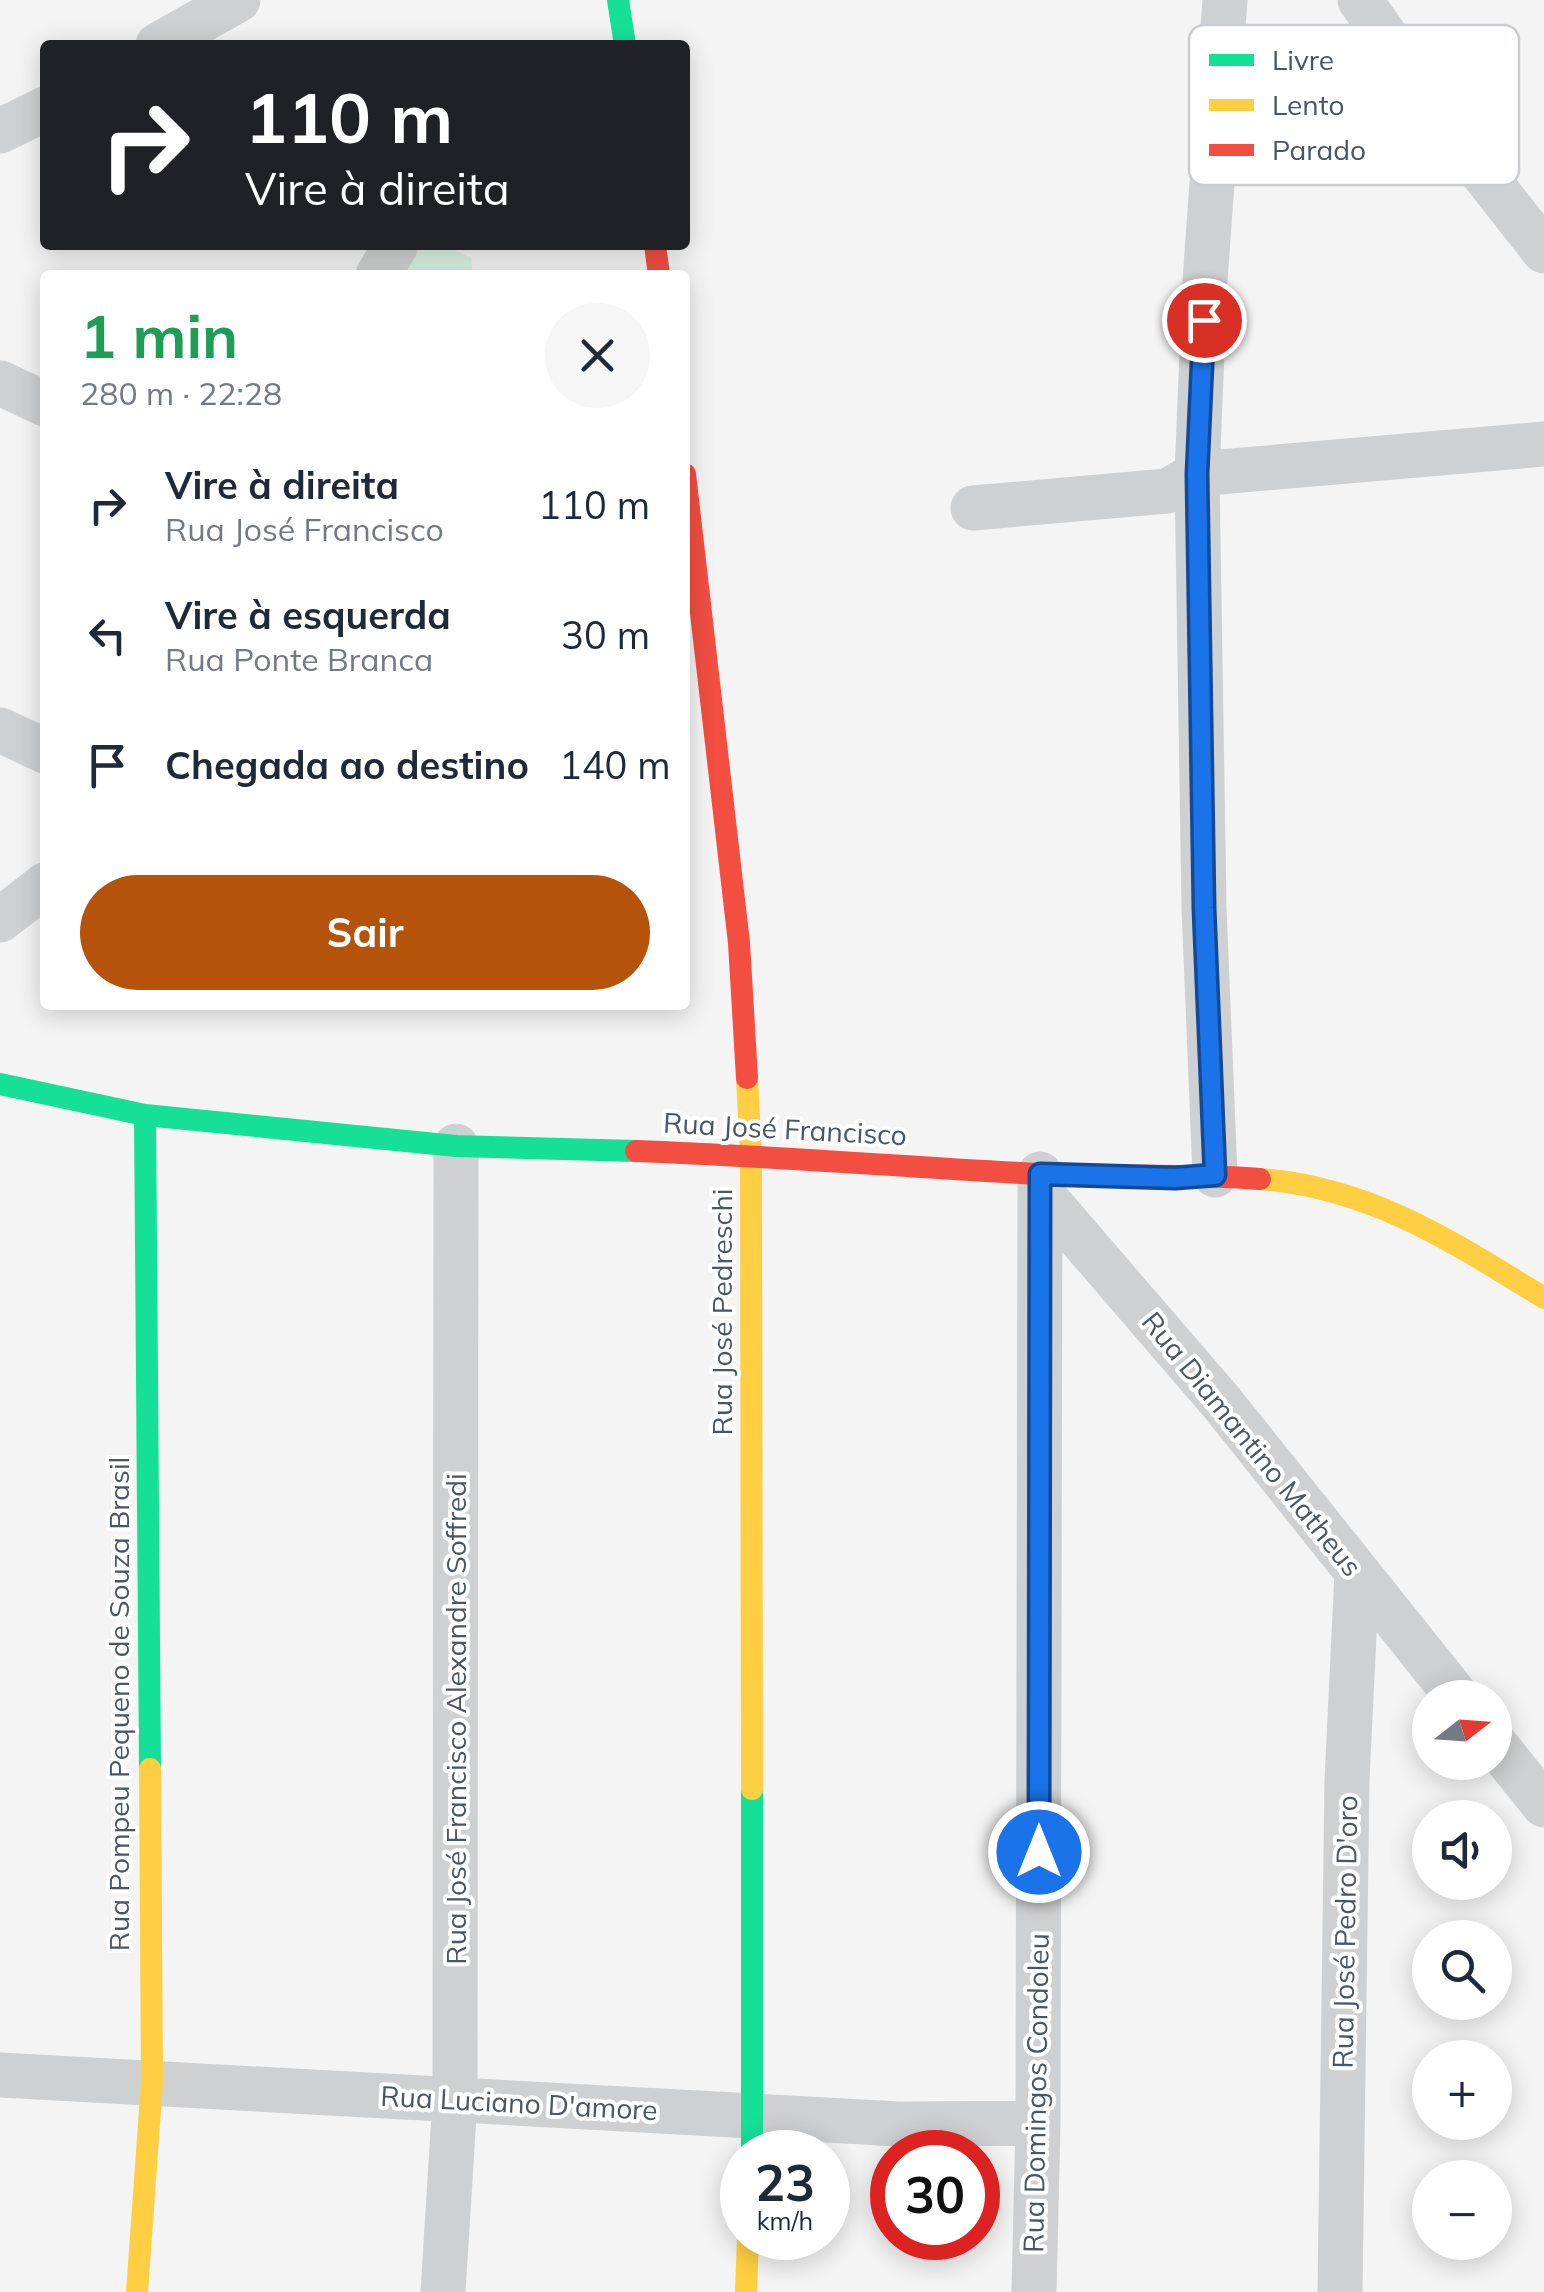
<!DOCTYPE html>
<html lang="pt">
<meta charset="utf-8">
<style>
:root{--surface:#fff;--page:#f6f6f7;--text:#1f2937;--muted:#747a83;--accent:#b45309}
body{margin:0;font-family:Mulish,sans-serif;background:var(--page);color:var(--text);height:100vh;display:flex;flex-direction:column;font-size:38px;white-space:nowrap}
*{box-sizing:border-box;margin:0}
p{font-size:32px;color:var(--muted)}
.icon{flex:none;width:55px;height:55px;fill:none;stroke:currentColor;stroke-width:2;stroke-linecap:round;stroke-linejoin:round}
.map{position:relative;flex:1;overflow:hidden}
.sheet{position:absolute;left:40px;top:270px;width:650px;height:740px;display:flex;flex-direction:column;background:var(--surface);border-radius:10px;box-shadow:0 5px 25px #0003}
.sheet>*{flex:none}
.banner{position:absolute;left:40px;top:40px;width:650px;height:210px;border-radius:10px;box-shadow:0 5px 25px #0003;background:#202124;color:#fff;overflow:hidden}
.needle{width:65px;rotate:73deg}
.fabs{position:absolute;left:1412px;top:1680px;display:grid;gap:20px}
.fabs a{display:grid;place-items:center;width:100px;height:100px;border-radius:50%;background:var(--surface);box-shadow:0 5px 25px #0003;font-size:50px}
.speed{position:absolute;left:720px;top:2130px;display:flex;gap:20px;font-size:50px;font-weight:700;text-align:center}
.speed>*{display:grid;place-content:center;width:130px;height:130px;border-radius:50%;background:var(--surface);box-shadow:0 5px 25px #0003;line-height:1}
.speed small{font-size:25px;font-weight:400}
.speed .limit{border:15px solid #d22;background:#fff;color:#111}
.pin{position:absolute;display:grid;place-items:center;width:85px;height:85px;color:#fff;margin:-42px;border:5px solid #fff;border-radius:50%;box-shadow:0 2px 10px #0007}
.me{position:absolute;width:110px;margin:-55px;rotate:0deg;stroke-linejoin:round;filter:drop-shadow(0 0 8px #0008)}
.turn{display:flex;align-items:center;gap:35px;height:210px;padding:0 40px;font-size:45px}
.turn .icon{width:130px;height:130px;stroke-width:2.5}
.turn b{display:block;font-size:70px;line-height:85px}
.round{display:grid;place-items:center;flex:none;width:105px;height:105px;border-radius:52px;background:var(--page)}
.overview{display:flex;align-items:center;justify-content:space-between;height:170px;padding:0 40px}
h1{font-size:60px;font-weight:700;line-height:75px;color:#1e9e55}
.action{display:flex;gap:20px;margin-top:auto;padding:20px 40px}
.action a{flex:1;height:115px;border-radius:60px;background:var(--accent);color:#fff;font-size:40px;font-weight:700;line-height:115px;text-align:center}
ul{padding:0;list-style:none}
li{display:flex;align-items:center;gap:30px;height:130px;padding:0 40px}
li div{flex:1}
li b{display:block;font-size:38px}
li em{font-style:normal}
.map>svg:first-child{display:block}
.green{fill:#d9f2e3}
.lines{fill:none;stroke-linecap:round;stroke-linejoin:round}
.street{stroke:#ced0d2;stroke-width:45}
.fast{stroke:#16e098;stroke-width:22}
.slow{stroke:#ffcf43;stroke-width:22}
.jam{stroke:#f24e42;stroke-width:22}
.route-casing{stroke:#114b97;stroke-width:25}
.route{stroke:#1a73e8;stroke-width:18}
.labels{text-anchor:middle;stroke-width:8;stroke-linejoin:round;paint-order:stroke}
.street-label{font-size:28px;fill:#4a5661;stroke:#fff}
.key{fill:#fff;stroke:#c9ccd0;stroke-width:2.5}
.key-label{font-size:28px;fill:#4a5661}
</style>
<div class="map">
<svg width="1544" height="2292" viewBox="0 0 1544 2292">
<rect width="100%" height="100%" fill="#f4f4f4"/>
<path class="green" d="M435 245H444L471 258 473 275H398L408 253Z"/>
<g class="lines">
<path class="street" d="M1360 0 1478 167 1544 251
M158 45 238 0
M0 131 45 109
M378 275 396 245
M0 383 45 404
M973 508 1167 491 1197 474 1544 444
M0 730 45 751
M0 920 45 885
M1215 1175 1204 908 1197 474 1205 281 1225 0
M1041 1193 1222 1403 1458 1698
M1495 1744 1544 1805
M0 2075 899 2124 1038 2123
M443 2292 455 2099 456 1146
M1034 2292 1038 2123 1040 1174
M1340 2292 1347 1780 1357 1573"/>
<path class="fast" d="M618 0 625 45
M0 1084 145 1115 456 1146 636 1151
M145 1115 150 1769
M752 1789V2152"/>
<path class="slow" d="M747 1078 751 1155 752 1789
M1260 1179C1370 1187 1453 1242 1544 1298
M137 2292 152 2082 150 1769
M746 2292 748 2238"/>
<path class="jam" d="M655 245 659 275
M685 474 739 943 747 1078
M636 1151C771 1156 905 1167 1039 1174 1113 1178 1187 1173 1260 1179"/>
</g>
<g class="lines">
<g class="route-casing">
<path id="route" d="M1039 1852 1040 1174 1175 1178 1215 1175 1204 908 1197 474 1204 320"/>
</g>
<use href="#route" class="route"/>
</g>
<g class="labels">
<g class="street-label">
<text transform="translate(785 1129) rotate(3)" y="10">Rua José Francisco</text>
<text transform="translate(722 1312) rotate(-90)" y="10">Rua José Pedreschi</text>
<text transform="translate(1252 1444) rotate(51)" y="10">Rua Diamantino Matheus</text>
<text transform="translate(119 1704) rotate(-90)" y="10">Rua Pompeu Pequeno de Souza Brasil</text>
<text transform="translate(456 1719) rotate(-90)" y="10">Rua José Francisco Alexandre Soffredi</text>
<text transform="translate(1345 1932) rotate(-89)" y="10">Rua José Pedro D'oro</text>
<text transform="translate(1036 2093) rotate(-89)" y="10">Rua Domingos Condoleu</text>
<text transform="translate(519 2103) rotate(3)" y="10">Rua Luciano D'amore</text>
</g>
</g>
<rect x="1189" y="25" width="330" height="160" rx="15" class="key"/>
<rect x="1209" y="54" width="45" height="12" fill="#16e098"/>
<rect x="1209" y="99" width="45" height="12" fill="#ffcf43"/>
<rect x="1209" y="144" width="45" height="12" fill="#f24e42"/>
<g class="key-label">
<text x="1272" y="70">Livre</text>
<text x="1272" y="115">Lento</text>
<text x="1272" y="160">Parado</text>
</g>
</svg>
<div class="fabs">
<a><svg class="needle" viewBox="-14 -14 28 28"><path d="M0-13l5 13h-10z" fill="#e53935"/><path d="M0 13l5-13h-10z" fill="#747a83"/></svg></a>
<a><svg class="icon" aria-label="sound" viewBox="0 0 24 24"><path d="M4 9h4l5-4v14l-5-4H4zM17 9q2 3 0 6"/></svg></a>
<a><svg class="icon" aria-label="search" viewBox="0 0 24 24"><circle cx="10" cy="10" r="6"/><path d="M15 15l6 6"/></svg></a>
<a>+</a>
<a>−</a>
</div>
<div class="speed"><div>23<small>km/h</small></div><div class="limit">30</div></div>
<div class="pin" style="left:1204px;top:320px;background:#d93025"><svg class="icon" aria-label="arrive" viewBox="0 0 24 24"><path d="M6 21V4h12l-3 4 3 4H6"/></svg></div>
<svg class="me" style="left:1039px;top:1852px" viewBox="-20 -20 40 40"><circle r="17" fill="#1a73e8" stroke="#fff" stroke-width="3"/><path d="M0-11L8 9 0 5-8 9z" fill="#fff"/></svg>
<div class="banner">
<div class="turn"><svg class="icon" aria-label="right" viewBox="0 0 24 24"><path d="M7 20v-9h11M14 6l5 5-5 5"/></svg><div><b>110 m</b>Vire à direita</div></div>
</div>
<section class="sheet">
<div class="overview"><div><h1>1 min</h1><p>280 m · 22:28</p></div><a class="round"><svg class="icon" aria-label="close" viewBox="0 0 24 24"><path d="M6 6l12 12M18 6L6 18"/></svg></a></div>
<ul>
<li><svg class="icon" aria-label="right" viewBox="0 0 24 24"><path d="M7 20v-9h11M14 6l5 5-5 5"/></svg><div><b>Vire à direita</b><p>Rua José Francisco</p></div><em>110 m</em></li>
<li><svg class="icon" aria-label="left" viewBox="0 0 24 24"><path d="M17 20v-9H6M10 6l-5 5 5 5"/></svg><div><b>Vire à esquerda</b><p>Rua Ponte Branca</p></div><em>30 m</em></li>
<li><svg class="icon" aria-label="arrive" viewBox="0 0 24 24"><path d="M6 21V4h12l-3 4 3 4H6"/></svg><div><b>Chegada ao destino</b></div><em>140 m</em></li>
</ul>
<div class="action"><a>Sair</a></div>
</section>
</div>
